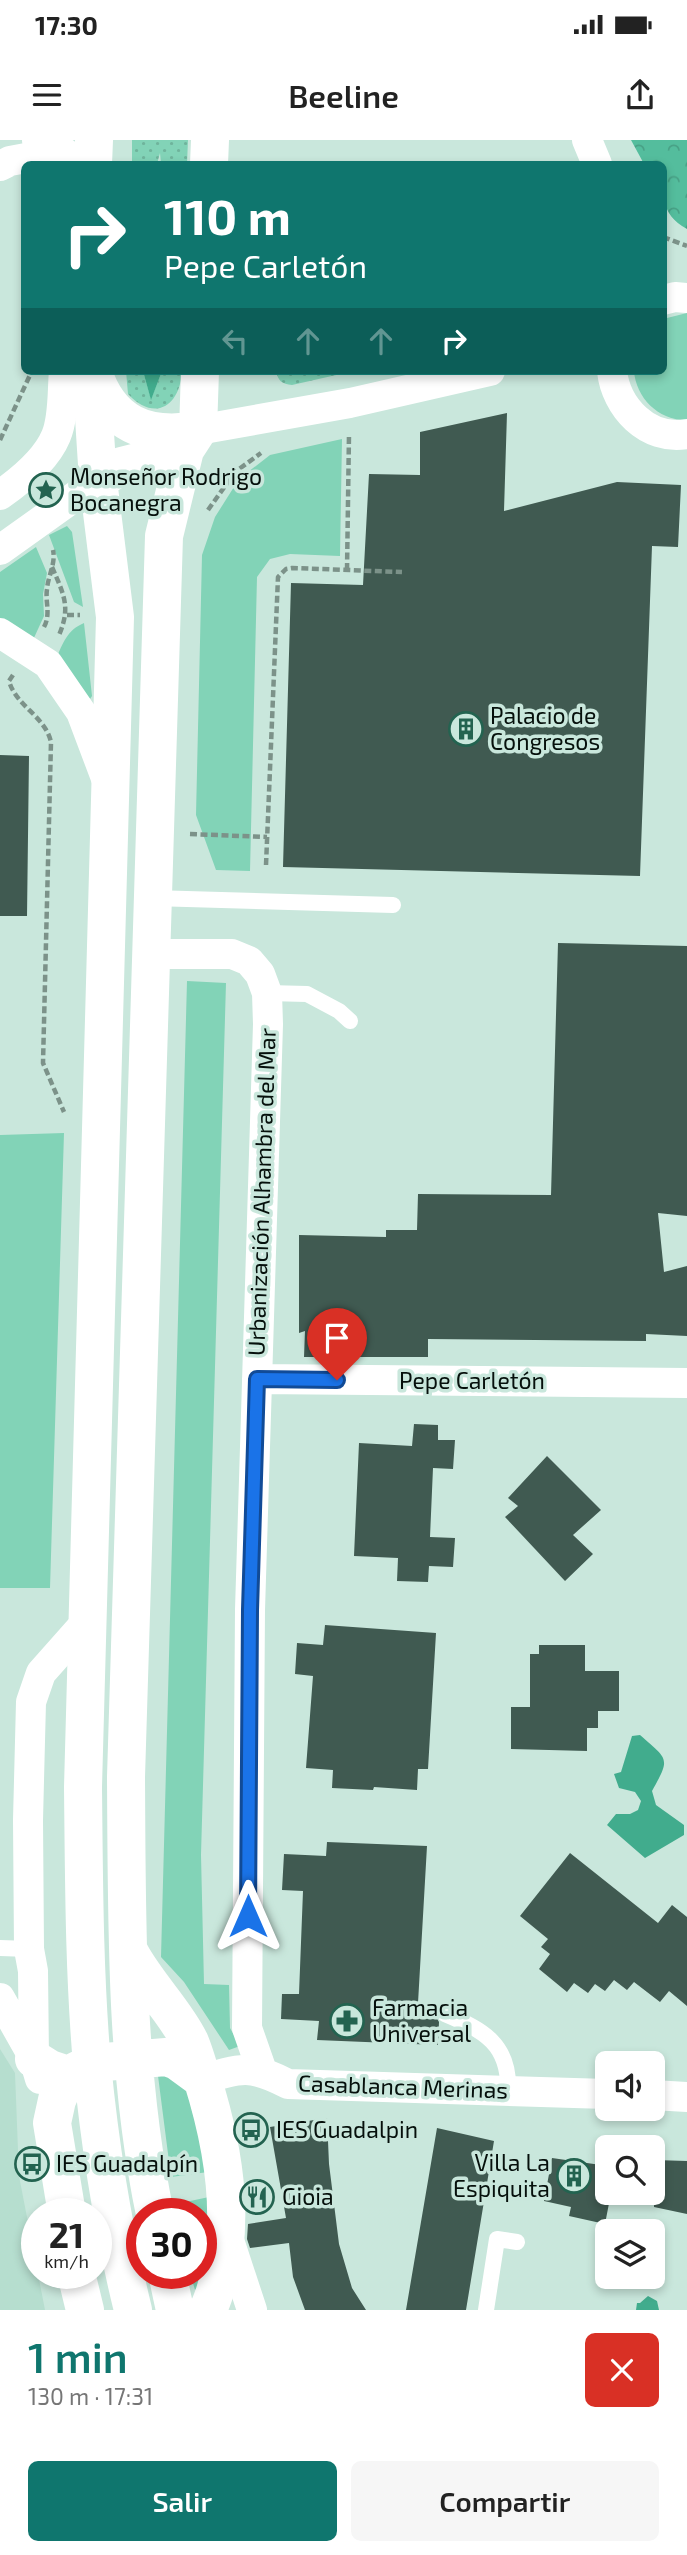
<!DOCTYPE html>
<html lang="es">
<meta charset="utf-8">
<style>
:root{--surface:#fff;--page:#f6f6f6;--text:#222;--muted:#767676;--accent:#0f766e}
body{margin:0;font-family:"Exo 2",sans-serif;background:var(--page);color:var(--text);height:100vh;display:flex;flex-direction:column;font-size:26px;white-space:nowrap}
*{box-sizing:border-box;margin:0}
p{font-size:23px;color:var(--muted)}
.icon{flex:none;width:38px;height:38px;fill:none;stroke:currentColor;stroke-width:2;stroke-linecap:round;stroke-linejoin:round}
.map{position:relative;height:2170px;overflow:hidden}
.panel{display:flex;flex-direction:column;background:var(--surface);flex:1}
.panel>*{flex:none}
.banner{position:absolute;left:21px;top:21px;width:646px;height:214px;border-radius:10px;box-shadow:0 4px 10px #0003;background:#0f766e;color:#fff;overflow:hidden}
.fabs{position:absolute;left:595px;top:1911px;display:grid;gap:14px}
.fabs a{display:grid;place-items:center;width:70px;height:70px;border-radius:10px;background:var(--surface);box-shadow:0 4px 10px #0003;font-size:35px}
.speed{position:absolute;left:21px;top:2058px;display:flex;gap:14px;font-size:35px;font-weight:700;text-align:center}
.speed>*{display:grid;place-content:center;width:91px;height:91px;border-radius:50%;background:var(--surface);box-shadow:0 4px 10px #0003;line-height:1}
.speed small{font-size:18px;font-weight:400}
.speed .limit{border:10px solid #d22;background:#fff;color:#111}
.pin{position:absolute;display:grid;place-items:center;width:60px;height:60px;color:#fff;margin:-72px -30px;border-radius:50% 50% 50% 0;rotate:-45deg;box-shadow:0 0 7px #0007}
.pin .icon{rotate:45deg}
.me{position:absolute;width:77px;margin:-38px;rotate:0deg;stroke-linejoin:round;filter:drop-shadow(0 0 5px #0008)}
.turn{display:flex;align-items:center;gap:24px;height:147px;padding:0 28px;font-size:32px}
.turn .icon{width:91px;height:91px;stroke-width:2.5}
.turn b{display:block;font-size:49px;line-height:60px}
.lanes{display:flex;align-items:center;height:66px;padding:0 28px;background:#0003;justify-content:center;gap:35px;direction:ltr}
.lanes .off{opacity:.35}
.round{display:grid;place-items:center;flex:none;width:74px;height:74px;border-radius:10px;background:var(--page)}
.head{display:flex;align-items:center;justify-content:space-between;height:119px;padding:0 28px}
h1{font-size:42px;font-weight:600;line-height:52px;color:var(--accent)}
.action{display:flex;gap:14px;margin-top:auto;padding:14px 28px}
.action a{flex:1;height:80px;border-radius:10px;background:var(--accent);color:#fff;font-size:28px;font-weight:600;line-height:80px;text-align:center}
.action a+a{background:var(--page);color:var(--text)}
.status{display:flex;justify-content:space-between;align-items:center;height:49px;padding:0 35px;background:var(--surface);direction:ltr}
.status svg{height:19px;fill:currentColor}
header{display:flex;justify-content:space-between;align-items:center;height:91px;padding:0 28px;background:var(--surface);font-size:32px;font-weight:600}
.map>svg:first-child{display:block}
.built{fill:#b6decf}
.green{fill:#82d3b7}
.forest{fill:url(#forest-crowns)}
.park{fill:url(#park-dots)}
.water{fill:#41ac8d}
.building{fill:#405a51}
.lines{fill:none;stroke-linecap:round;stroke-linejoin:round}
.path{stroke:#7c9289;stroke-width:4.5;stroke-dasharray:7 3.5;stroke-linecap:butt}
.service{stroke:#fff;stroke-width:16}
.minor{stroke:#fff;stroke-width:30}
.secondary{stroke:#fff;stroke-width:38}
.primary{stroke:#fff;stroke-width:38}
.route-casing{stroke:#114b97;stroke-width:18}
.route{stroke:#1a73e8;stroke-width:12}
.labels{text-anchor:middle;stroke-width:7;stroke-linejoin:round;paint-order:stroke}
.poi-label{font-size:23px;fill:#06100c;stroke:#c9e7dc;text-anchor:start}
.street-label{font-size:23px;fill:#06100c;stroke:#c9e7dc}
</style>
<div class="status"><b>17:30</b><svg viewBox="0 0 49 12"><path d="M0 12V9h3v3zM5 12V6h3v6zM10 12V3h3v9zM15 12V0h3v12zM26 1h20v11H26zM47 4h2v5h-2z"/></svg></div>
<header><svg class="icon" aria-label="menu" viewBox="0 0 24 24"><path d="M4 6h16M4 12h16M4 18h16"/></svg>Beeline<svg class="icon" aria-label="share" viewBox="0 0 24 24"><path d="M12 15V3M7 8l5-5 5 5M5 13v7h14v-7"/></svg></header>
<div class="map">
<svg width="687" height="2170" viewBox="0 0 687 2170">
<defs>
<pattern id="forest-crowns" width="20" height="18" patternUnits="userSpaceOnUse" patternTransform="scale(1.75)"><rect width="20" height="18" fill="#54bd9d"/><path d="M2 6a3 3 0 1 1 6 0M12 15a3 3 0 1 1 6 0" fill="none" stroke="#48a186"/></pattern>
<pattern id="park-dots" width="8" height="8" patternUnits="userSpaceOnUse" patternTransform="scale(1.75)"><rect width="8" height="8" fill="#82d3b7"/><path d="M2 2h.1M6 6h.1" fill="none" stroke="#6fb49c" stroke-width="1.8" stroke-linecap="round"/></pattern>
</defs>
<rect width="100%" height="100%" fill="#c9e7dc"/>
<path class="built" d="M0 1909 15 1933 19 2036 45 2170H0Z"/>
<path class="green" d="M687 173V280C659 281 636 258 634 231H663V179Z
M342 299 340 416 290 414 270 419 257 437 250 731 216 730 196 675 202 415 215 377 239 339 270 315Z
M67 386 72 392 83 467 74 462 49 395Z
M36 407 47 433 43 454 44 476 33 500 0 482V432Z
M84 483 92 556 90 559 56 519C63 503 67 490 84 483Z
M187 841 226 843 201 1715 204 1844 229 1845 230 1888 240 1906 229 1910 184 1842 161 1817Z
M64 993 50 1448H0V995Z
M157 1928 186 1946 208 2032 171 2037Z
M209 2057C211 2083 218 2133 195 2150L190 2133H201V2074H178L176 2064Z"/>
<path class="forest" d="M631 0H687V89C659 74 663 52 663 24H644Z"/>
<path class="park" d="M132 0H188L187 24H161L160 13 157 24H132Z
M126 231H143L151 259 162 231H182C180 267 154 282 128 254Z
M276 231H354L292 245C282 244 278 241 276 231Z"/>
<path class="water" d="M143 231H162L151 260Z
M640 1595C668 1620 671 1617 652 1651L656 1665 684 1685V1695L645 1718 607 1685 616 1674H630L638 1670 641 1661 635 1652 619 1648 614 1634 621 1632 632 1596Z
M648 2156 657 2161 659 2170H636L637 2163H640Z"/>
<path class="building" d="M507 273 504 371 617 342 681 345 678 407 652 406 640 736 283 727 291 443 363 445 369 334 420 335V292Z
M0 615 29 616 27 776H0Z
M558 803 687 806V1076L658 1073 664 1132 687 1126V1196L646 1194V1201L428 1199V1217H304L305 1191 299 1193V1095L386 1097V1090H417L418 1054 551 1055Z
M414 1284 438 1285V1300H455L453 1329 433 1328 430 1397 455 1398 453 1427 429 1426 428 1442 397 1441 398 1418 354 1416 359 1303 412 1306Z
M547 1316 601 1370 573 1395 593 1414 565 1441 505 1377 518 1366 508 1358Z
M325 1485 436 1493 428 1629H418L417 1650 374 1647 373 1650 332 1648 333 1630 306 1628 313 1536 295 1534 297 1503 323 1505Z
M539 1505H585V1531H619V1571H598V1588H587V1611L511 1609V1567H530V1514H539Z
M327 1702 427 1706 418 1863 440 1864 435 1875 439 1882 438 1905 317 1900 319 1881 281 1879 282 1854H299L303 1751 282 1750 284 1714 326 1716Z
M570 1713 658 1783 672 1765 687 1777V1866L669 1851 660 1862 634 1842 627 1850 614 1840 605 1851 595 1844 588 1853 574 1843 567 1852 539 1829 550 1814 541 1807 548 1799 520 1776Z
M327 1978 329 2024 339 2104 352 2148 366 2170H305L293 2137 289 2103 250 2108 247 2099 248 2084 286 2078 270 1987Z
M437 1988 494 2001 466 2170H406Z
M552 2018 601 2025 597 2047 607 2049V2053H611L605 2084 569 2076 571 2067 544 2061Z
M655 2020 687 2021V2074L654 2067Z"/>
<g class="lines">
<path class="path" d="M663 97 687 106
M0 300 30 235
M208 370 235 332 261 313
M52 427C64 455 71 467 59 495
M347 430 349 294
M67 475H80
M44 487C51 474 45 462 47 449 48 436 56 423 53 410
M13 535 9 541C16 566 45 576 51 602L43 923 64 972
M190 694 267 697
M266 725 278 437 286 429 292 428 402 432"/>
<path class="service" d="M152 758 393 765
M267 853 307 854 339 871 350 881
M0 1808 29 1809
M445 1874C484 1890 510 1905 508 1951
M486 2170 497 2099 517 2102"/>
<path class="minor" d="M587 0 597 24
M0 26 10 21 58 12
M663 160 675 157 687 158
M612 231C616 267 647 301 687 294
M198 290 350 263 490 231
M0 355C20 341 46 320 56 296 64 277 62 251 64 231
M0 410 98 340
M0 493 48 524 81 572 107 641
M151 814H232L249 821 260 834 267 853 268 884 250 1470 247 1888 262 1931
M257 1239 687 1243
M0 1858 31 1913
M40 1939 34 1919 33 1831 29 1809 28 1680 31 1562 41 1533 88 1480
M203 1940C240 1927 252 1925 288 1944L607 1954
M653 1955 687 1957
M227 2094 252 2170"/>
<path class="secondary" d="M41 0 73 24"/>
<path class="primary" d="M93 24 94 0
M209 24 210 0
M91 231 98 340 115 477 83 1647C84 1739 84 1832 92 1924 100 2007 113 2089 133 2170
M93 232C110 284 146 299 198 290
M98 340 122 326 185 310
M130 1813C147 1845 175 1871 190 1902 195 1914 198 1926 202 1938 225 2011 240 2097 208 2170
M34 1919 50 1929 68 1935
M67 2074 52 1983 57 1960 68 1935 92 1923 166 1917 177 1921 203 1940
M155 2074C125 1931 127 1783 126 1637L164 396 185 310 198 290 200 231
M76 2133 85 2170
M167 2133 175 2170"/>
</g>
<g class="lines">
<g class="route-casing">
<path id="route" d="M248 1776 250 1470 257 1239 337 1240"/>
</g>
<use href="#route" class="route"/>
</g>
<defs>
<g id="sight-ring" transform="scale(1.75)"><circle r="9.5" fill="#c9e7dc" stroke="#236350" stroke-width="1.5"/><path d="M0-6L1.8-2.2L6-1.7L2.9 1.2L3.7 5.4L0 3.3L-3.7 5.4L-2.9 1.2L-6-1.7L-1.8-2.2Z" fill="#236350"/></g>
<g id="building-ring" transform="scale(1.75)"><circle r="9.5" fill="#c9e7dc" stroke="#236350" stroke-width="1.5"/><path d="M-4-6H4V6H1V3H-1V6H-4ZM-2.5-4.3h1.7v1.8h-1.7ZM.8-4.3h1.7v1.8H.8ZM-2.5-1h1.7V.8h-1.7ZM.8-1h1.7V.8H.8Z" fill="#236350"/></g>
<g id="pharmacy-ring" transform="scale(1.75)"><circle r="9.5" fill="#c9e7dc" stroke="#236350" stroke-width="1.5"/><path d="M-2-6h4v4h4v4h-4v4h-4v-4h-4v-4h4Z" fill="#236350"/></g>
<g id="bus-ring" transform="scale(1.75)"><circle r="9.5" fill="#c9e7dc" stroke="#236350" stroke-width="1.5"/><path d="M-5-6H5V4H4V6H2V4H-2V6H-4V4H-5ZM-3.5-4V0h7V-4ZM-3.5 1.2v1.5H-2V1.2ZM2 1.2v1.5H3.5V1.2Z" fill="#236350"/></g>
<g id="restaurant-ring" transform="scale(1.75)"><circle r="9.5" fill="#c9e7dc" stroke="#236350" stroke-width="1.5"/><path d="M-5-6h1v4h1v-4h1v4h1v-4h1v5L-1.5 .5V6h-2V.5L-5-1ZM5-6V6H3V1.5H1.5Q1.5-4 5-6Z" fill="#236350"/></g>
</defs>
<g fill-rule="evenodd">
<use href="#sight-ring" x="46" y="350"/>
<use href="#building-ring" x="466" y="589"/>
<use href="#pharmacy-ring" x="347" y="1881"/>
<use href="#bus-ring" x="251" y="1990"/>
<use href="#bus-ring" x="32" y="2024"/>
<use href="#building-ring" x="574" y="2036"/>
<use href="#restaurant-ring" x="257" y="2057"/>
</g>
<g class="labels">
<g class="poi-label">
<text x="70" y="345">Monseñor Rodrigo<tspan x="70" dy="26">Bocanegra</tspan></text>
<text x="490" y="584">Palacio de<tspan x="490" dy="26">Congresos</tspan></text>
<text x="372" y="1876">Farmacia<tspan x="372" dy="26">Universal</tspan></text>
<text x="276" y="1998">IES Guadalpin</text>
<text x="550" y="2031" text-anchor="end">Villa La<tspan x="550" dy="26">Espiquita</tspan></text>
<text x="56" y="2032">IES Guadalpín</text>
<text x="282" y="2065">Gioia</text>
</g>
<g class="street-label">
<text transform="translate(262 1052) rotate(-88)" y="8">Urbanización Alhambra del Mar</text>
<text x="472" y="1249">Pepe Carletón</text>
<text transform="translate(403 1947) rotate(2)" y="8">Casablanca Merinas</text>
</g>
</g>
</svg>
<div class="fabs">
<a><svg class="icon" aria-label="sound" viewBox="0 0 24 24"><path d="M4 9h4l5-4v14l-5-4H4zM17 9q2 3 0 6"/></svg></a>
<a><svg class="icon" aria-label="search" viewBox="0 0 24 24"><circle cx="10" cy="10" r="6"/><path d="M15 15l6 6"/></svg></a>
<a><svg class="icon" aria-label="layers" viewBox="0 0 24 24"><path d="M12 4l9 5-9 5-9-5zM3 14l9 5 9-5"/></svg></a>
</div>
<div class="speed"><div>21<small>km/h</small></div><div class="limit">30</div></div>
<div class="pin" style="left:337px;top:1240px;background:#d93025"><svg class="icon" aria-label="arrive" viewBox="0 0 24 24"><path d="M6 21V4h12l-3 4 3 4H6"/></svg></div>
<svg class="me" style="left:248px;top:1776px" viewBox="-20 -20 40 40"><path d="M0-17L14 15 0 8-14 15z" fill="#1a73e8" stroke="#fff" stroke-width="4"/></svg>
<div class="banner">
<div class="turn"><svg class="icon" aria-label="right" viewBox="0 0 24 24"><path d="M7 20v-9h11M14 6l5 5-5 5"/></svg><div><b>110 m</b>Pepe Carletón</div></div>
<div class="lanes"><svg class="icon off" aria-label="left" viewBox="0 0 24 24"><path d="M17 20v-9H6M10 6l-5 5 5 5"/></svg><svg class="icon off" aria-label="ahead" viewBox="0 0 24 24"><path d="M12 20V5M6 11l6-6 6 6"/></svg><svg class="icon off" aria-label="ahead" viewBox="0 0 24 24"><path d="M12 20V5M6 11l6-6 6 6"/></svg><svg class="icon" aria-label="right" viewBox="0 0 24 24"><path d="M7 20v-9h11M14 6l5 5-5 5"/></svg></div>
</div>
</div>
<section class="panel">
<div class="head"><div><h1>1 min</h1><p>130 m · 17:31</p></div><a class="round" style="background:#d93025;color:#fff"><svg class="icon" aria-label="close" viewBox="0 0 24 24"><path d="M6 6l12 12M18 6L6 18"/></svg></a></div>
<div class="action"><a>Salir</a><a>Compartir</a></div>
</section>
